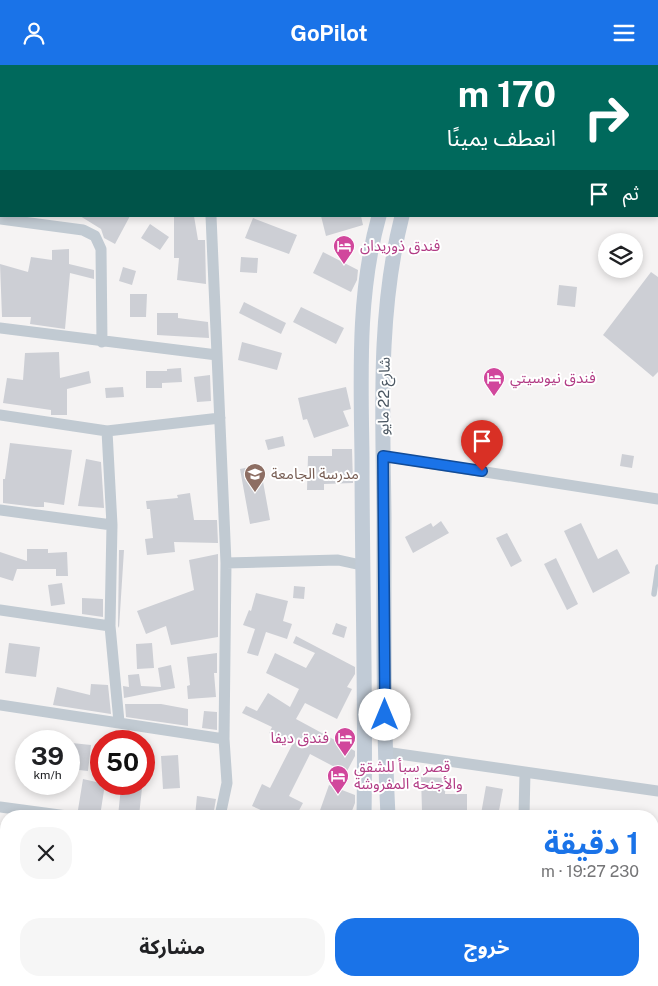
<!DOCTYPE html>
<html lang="ar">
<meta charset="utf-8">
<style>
:root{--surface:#fff;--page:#f6f6f6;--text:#202124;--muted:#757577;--accent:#1a73e8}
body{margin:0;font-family:"Public Sans","Noto Sans Arabic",sans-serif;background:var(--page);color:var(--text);direction:rtl;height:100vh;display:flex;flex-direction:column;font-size:19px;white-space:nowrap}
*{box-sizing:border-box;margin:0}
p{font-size:16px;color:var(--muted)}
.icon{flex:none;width:28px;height:28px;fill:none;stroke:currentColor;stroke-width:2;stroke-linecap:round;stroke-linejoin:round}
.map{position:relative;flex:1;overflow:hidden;direction:ltr}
.sheet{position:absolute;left:0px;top:745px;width:659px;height:176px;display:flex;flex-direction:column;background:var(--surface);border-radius:20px 20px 0 0;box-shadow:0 2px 8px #0003;direction:rtl}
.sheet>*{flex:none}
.banner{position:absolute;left:0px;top:0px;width:659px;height:152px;box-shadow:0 2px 8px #0003;direction:rtl;background:#00695c;color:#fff;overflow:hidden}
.controls{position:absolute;left:598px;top:168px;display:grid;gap:10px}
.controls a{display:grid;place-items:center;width:45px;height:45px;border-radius:50%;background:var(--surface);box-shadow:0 2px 8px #0003;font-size:25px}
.speed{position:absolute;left:15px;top:665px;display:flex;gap:10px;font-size:25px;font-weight:700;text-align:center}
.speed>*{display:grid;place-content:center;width:65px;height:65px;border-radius:50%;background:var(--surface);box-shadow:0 2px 8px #0003;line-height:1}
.speed small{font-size:12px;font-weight:400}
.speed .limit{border:8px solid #d22;background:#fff;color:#111}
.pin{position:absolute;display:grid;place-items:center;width:42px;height:42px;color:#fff;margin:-51px -21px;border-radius:50% 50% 50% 0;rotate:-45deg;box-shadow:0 0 5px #0007}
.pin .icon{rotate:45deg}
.me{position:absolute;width:55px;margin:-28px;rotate:0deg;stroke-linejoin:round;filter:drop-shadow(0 0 4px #0008)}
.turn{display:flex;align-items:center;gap:18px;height:105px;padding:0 20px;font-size:22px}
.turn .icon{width:65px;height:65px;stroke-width:2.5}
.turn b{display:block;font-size:35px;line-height:42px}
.then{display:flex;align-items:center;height:48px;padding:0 20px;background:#0003;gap:10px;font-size:19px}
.round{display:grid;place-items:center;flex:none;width:52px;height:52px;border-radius:20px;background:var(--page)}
.summary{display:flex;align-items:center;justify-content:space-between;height:85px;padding:0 20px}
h1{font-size:30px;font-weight:700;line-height:38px;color:var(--accent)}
.cta{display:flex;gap:10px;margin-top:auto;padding:10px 20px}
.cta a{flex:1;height:58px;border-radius:20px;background:var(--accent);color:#fff;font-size:20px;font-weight:700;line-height:58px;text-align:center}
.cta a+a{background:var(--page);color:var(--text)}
header{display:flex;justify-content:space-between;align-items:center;height:65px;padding:0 20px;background:var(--accent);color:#fff;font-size:22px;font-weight:700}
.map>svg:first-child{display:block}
.building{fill:#cdcfd5}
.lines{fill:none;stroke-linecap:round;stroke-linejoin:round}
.trunk-casing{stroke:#7690ad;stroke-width:20}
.service{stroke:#c1cad2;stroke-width:5.5}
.minor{stroke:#c1cad2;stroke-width:11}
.secondary{stroke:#c1cbd6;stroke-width:15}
.trunk{stroke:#9fb4c9;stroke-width:18}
.route-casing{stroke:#114b97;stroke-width:12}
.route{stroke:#1a73e8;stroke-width:9}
.labels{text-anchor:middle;stroke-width:4;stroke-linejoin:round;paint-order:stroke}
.hotel-label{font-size:15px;fill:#b23c85;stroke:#fff;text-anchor:start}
.street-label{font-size:15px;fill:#4a5661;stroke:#fff}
.education-label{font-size:15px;fill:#785e54;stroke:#fff;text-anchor:start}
</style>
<header><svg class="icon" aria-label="menu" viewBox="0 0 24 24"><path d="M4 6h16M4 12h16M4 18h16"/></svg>GoPilot<svg class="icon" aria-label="person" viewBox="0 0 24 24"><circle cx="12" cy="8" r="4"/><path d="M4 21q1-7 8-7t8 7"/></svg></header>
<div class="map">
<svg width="658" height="921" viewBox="0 0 658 921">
<rect width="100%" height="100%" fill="#f5f3f3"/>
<path class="building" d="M80 151H130L115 179 104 173 101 164Z
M174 151H194L198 175H205L206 219 177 215 179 193H174Z
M321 151H361L363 160 326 171Z
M253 153 297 170 289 189 245 173Z
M150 159 169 172 160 185 141 173Z
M69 184V199L94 205V214L70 208 65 264 30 259 31 252H2L0 199 28 207 31 192 52 195V185Z
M323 187 358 205 357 215 351 227 313 208Z
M241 192 258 193 257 208 240 207Z
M123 202 136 206 132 220 119 216Z
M651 207 658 212V307L653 312 603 270Z
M559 220 577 222 575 242 557 240Z
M130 229H147L146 252H130Z
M244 237 286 258 281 269 239 248Z
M301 242 344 263 336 279 293 257Z
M157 248H178V253L208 257 209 273 157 270Z
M242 277 282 288 277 305 238 295Z
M59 287 60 313 89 306 91 318 67 324V350H51V345L3 338 7 313 23 315 25 288Z
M181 303 182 317 162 318V323H146V306H167V304Z
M210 310 211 336 197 337 194 312Z
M123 322 124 332 106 333 105 323Z
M346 322 351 344 343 346 349 361 314 373 307 354 303 355 298 333Z
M283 371 285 381 268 385 265 375Z
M10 378 72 385 64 440 44 437V442H36L3 438V414H5Z
M332 384H352L353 418 324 419V425H307L308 391H332Z
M622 389 634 391 632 403 620 401Z
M86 394 101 397 104 443 78 441Z
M260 400 270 455 250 459 240 404Z
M190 428 194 455H217L218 478 174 477 175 487 147 490 145 474 153 473 150 444H147L146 436 178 433 177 430Z
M441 456 449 468 413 488 405 472 431 458 433 462Z
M581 458 598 494 617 484 630 508 593 528 564 466Z
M507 468 522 496 511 502 496 473Z
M27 484H48V488L67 487 68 511H56V504H17L13 516 0 512V487L27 496Z
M119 485H124L119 563 118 561Z
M218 489V572L171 580 166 561 146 569 137 546 194 525 189 495Z
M556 493 578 539 567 545 544 499Z
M62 518 65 539 51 541 48 520Z
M294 521 305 522 304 534 293 533Z
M256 528 288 536 283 556 292 559 287 574 266 567 258 591 247 588 255 564 243 560 249 545 251 546Z
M82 533 103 534V552L82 549Z
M336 558 347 562 344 573 332 569Z
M296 571 355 602V609L347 622 352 624 337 654 305 638 296 654 355 686V691L346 708 310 689 289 731 303 738 296 751H274L252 741 262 719 270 723 292 680 269 668 272 662 242 648 246 641 257 646 268 628 290 642 299 624 266 608 275 588 306 603 315 588 293 578Z
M9 578 40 582 36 612 5 608Z
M152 578 154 603 137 604 136 579Z
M217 588V608H214L216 632 188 634 187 621 190 620 187 592Z
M171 600 175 623 124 633 123 621 129 622 128 610 139 609 141 621 161 622 158 603Z
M91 619 108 620 111 649 53 640 57 622 90 630Z
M125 639H161L188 644V661L126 652Z
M204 646 217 647V665L202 663Z
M40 668 64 671V676H39Z
M72 678 91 680 88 706 70 704Z
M178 690 180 723 163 724 161 691Z
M421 712 446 713 445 729H467V746H422Z
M83 714 105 719 100 751H77Z
M329 720 355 730V738L350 751H318Z
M486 721 503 724 498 751 481 749Z
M121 722 142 723 139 751H118Z
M197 731 216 734 213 751H195Z"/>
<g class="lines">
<g class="trunk-casing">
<path id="trunk" d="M0 886H6
M0 902 6 903
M90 915 130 921
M213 915 256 921
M422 915 426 921
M294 921 308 915"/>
</g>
<path class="service" d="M654 529 658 502"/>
<path class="minor" d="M42 0 44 1
M264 0 266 1
M0 59H1
M211 151 226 498 224 674 227 718 220 751
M0 154 83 165 95 171 101 184 102 277
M0 263 217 290
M0 350 107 366 220 353
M107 366 112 460 110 561 119 657
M383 391 658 434
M0 445 112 460
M226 498 338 495 361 500
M0 545 110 561
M0 640 224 674
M385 687 658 726
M0 742 67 751
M524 751 525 707
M652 849H658"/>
<path class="secondary" d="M422 1 423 0
M446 1V0
M364 751C366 632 362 512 362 392 361 312 357 229 379 151
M388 751C383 652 384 552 384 452 383 352 377 249 402 151
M359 921V915
M392 921V915"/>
<use href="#trunk" class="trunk"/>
</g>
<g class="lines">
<g class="route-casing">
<path id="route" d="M385 650 383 391 482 406"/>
</g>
<use href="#route" class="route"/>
</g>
<defs>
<g id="hotel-pin" transform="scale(1.125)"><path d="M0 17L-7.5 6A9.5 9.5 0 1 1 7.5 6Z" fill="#d1479c" stroke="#fff"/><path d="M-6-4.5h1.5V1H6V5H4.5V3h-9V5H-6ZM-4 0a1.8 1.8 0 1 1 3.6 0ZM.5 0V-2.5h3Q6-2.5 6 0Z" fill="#fff"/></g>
<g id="school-pin" transform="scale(1.125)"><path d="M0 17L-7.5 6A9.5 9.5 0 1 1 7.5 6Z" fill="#8d6e63" stroke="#fff"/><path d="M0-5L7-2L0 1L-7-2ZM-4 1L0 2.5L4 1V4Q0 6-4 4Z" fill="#fff"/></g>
</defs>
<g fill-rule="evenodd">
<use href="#hotel-pin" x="344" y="181"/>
<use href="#hotel-pin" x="494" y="313"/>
<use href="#school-pin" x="255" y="409"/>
<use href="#hotel-pin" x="345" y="673"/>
<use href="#hotel-pin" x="338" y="711"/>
</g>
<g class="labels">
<g class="hotel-label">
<text x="360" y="186">فندق ذوريدان</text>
<text x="510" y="318">فندق نيوسيتي</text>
<text x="329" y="678" text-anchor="end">فندق ديفا</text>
<text x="354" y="707">قصر سبأ للشقق<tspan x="354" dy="17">والأجنحة المفروشة</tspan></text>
</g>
<g class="street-label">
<text transform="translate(384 331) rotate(-89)" y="5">شارع 22 مايو</text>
</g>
<g class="education-label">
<text x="271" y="414">مدرسة الجامعة</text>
</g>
</g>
</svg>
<div class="controls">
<a><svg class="icon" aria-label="layers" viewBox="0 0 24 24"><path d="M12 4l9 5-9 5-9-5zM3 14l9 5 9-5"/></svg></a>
</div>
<div class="speed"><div>39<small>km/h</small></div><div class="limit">50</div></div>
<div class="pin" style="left:482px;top:406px;background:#d93025"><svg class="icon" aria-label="arrive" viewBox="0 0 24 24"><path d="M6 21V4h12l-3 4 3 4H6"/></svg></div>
<svg class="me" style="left:385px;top:650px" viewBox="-20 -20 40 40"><circle r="19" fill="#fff"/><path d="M0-13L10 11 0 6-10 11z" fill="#1a73e8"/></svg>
<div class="banner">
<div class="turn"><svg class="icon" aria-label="right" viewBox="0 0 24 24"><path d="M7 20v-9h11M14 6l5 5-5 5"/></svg><div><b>170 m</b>انعطف يمينًا</div></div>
<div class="then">ثم<svg class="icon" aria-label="arrive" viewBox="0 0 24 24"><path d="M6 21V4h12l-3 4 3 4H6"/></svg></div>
</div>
<section class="sheet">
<div class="summary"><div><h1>1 دقيقة</h1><p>230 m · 19:27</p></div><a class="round"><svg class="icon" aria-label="close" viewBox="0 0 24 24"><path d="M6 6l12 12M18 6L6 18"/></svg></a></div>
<div class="cta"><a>خروج</a><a>مشاركة</a></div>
</section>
</div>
